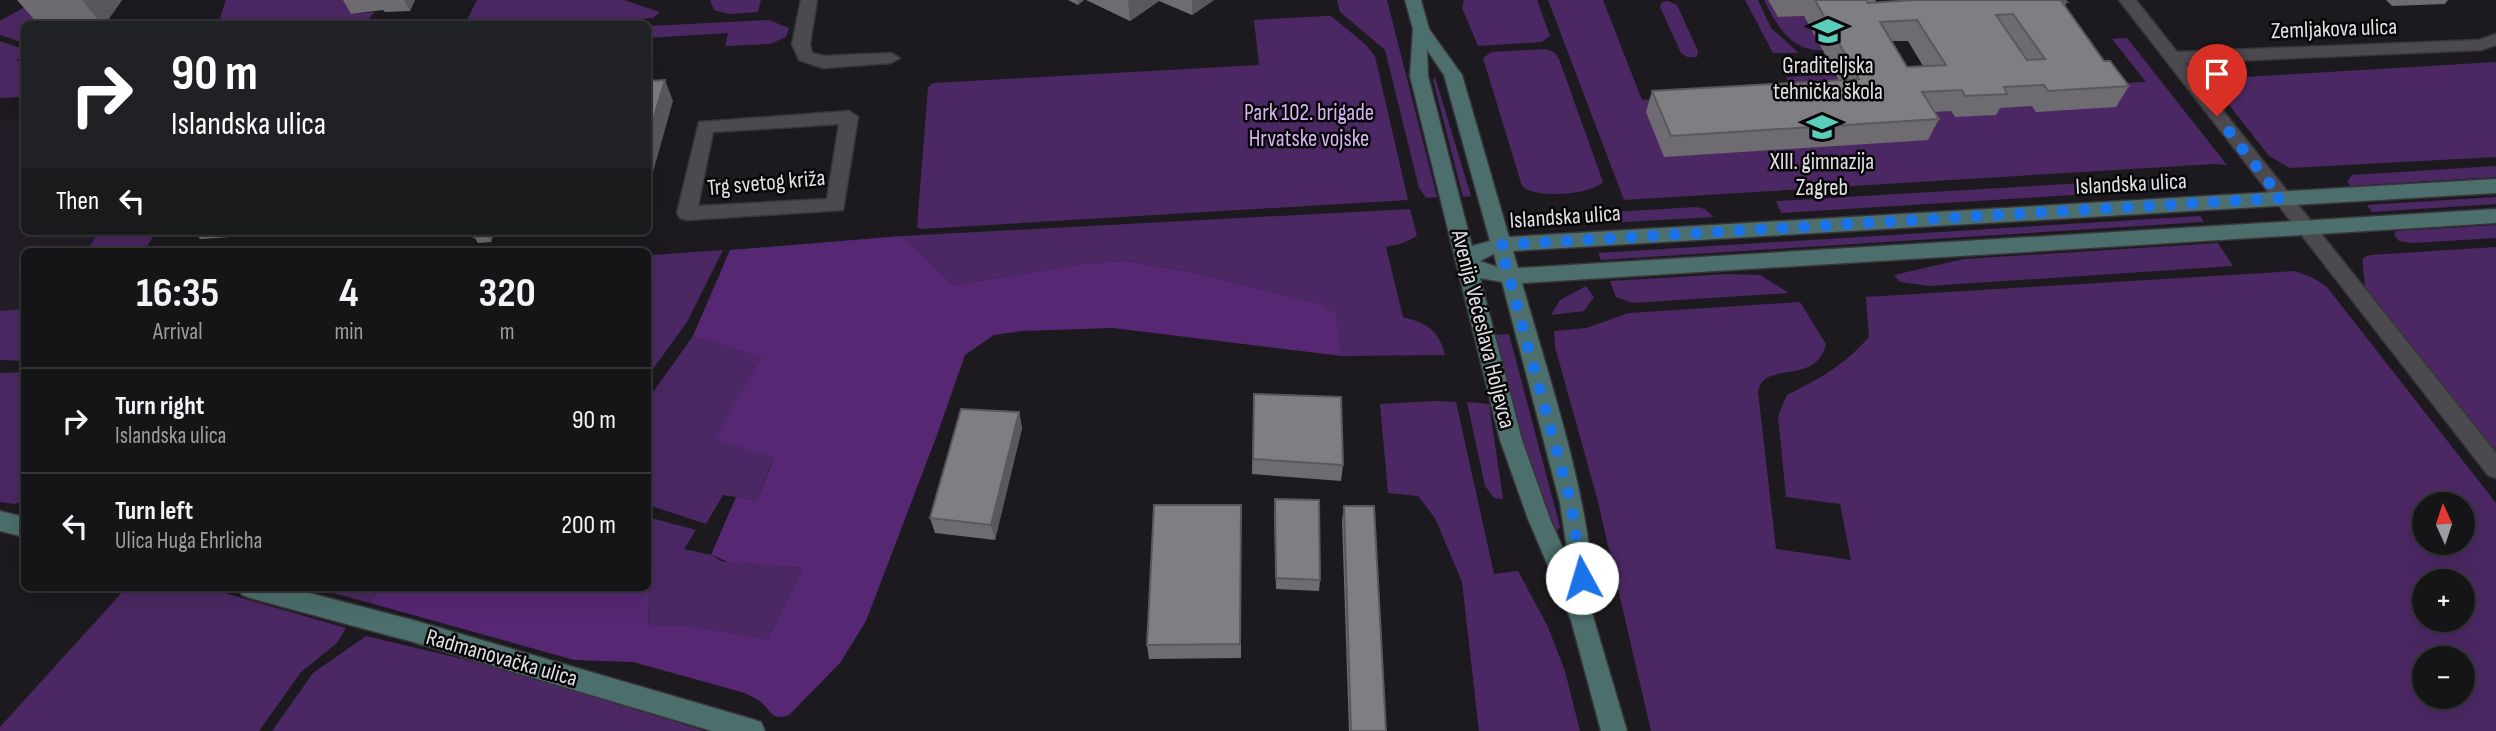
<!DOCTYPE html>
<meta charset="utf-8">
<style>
:root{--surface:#151416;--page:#222123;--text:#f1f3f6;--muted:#9d9ea1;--line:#343335}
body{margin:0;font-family:"Sofia Sans Condensed",sans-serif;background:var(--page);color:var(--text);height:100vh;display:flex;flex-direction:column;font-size:26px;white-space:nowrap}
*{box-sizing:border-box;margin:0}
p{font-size:23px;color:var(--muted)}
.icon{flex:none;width:38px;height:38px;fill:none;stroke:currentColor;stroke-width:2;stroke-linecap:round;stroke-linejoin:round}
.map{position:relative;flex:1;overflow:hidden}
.panel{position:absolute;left:21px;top:248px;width:630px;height:343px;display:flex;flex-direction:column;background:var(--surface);border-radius:10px;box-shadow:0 7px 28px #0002,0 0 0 2px var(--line)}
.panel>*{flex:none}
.hud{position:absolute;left:21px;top:21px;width:630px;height:214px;border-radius:10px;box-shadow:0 7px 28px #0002,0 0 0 2px var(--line);background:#202124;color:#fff;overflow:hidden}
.needle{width:46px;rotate:357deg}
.controls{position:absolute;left:2412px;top:492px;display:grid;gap:14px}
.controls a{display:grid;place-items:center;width:63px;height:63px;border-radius:50%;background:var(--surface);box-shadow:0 7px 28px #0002,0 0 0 2px var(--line);font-size:35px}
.pin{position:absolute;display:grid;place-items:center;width:60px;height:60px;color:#fff;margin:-72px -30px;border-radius:50% 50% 50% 0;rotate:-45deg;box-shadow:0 0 7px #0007}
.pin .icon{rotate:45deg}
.me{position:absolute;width:77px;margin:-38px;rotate:354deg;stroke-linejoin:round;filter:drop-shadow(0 0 5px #0008)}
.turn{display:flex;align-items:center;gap:24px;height:147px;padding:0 35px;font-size:32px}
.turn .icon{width:91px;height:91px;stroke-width:2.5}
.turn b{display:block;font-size:49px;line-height:60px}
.then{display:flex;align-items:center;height:66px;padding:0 35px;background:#0003;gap:14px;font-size:26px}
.eta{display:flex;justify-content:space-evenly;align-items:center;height:119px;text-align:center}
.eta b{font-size:42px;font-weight:700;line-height:49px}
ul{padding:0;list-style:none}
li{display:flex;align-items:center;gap:21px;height:105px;padding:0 35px;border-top:2px solid var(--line)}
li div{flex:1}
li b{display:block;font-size:26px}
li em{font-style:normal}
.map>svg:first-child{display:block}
.built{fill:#231e28}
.green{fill:#4b2863;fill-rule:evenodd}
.forest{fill:#562873}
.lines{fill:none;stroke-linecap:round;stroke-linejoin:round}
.street-casing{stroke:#373538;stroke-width:3}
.secondary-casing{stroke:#373538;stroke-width:3}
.street{fill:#4d4a4f;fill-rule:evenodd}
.secondary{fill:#4c6e6c;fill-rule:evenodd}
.wall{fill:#6e6c71;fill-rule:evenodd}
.shaded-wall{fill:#5a585c}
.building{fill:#807d83;stroke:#5a585c;stroke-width:2;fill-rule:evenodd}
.route{stroke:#1a73e8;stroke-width:12;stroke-dasharray:0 21.6}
.labels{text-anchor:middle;stroke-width:5;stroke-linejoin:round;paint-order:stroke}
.street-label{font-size:23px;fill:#e2e0e3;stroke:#060507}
.poi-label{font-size:23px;fill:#e2e0e3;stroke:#060507}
.park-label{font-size:23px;fill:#d6b3f2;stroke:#060507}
</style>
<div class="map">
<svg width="2496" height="731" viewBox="0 0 2496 731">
<rect width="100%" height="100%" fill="#1c1a1e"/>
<path class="built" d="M24 119V231H99L86 252H24V309L0 311V120Z"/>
<path class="green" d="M37 0 48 24H24V43L0 35V21Z
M226 0H358L352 14 375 12 364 24H225L220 17Z
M477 0H624L660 12 653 18 638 19 636 24H465Z
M710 0H761L758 12 729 14 714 10Z
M1337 0H1387L1437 197 1426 198 1419 188 1385 50 1340 12Z
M1464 0H1537L1550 36 1542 42 1478 46 1462 8Z
M1548 0H1603L1642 100 1792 90 1786 77 1836 74 1912 113 1951 111 1955 117 2099 84 2146 82 2112 39 2127 38 2227 165 2214 164 1624 200Z
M1745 0H1758L1771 28 1799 53H1773Z
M1764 0H1768L1778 17 1804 16 1823 50C1792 52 1776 25 1764 0Z
M1668 1 1677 5 1698 51 1697 57H1687L1681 53 1660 7 1662 2Z
M1326 16H1331L1365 44 1375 56 1408 200 920 229 917 227 928 87 933 83 1259 65 1254 20Z
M769 20 789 28 786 37 770 44 725 46 728 33 648 38V26Z
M0 41 24 49V54L16 61H24V97L0 98Z
M1545 49 1554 52 1559 59 1603 182C1591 195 1535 199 1522 186L1483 58 1491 52Z
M2496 62V157L2290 168 2269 156 2223 97C2225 83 2230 81 2244 77Z
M1435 77 1471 196 1463 197 1433 80Z
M2496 166V177L2351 186 2347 182 2352 175Z
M2170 178 2187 188 1781 213 1776 201Z
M2496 197V204L2372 212 2367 205Z
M1696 207 1705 209 1714 217 1589 224 1588 221 1596 213Z
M1410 209 1417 236 1403 243 1386 247 1403 317C1426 323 1439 330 1445 355L1342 356 1336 313 1319 303 1191 272 1127 261 1088 263 954 285 902 236Z
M2200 216 2204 222 1601 260 1598 253Z
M2496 225V238L2413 243 2399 241 2394 234 2396 231Z
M99 231H156L144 252H86Z
M2218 243 2233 266 1929 286 1900 282 1894 275 1964 259Z
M2496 247V451L2365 290C2365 279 2362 269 2363 258L2370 255Z
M723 250 687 322 648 376V259L652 255Z
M2295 271 2313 278 2326 286 2496 503V731H1651L1597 498 1555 347 1554 331 1586 328 1629 313 1800 302 1826 344C1816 387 1763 359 1758 392L1776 549 1851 560 1840 504 1786 497 1778 416 1787 395C1821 378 1843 366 1869 337L1866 297ZM2424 504H2462V542H2424ZM2424 581H2462V620H2424ZM2424 658H2462V696H2424Z
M1728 274 1760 275 1789 293 1633 303 1616 297 1610 281Z
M1586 286 1594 297 1584 311 1551 315 1560 300Z
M24 309V361L0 360V311Z
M1509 334 1560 527 1556 532 1552 528 1517 428 1492 335Z
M693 336 761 358 716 439 774 457 757 500 723 495 706 524 648 505V399Z
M24 372V493L20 502 15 504 0 502V373Z
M1436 401 1456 402 1494 574 1518 571 1548 627 1565 671 1580 731H1479L1462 582 1435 518 1418 496 1388 493 1380 404Z
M1467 402 1489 404 1503 499 1494 498 1485 486Z
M648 517 696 530 684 549 711 555 721 561 803 568 768 639 688 626 648 625 650 571H648Z
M126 588H207L346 628 337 643 301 672 259 731H0V727Z
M315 588H379L370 603Z
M366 636 497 667 705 731H272L313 673Z"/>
<path class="forest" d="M902 236 954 285 1088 263 1127 261 1191 272 1319 303 1336 313 1342 356 1113 328 1021 331 994 335 965 355 937 435 866 621 840 663 789 715C772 721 772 712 761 702 757 699 750 696 745 693L633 662 574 660 370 603 379 588H648V571H650L648 625 688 626 768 639 803 568 729 562 711 555 736 497 757 500 774 458 715 439 761 358 693 336 730 250Z"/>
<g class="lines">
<g class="street-casing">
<path id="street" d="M801 0H817L810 44 812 53 824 56 891 53 900 58 891 63 823 68 799 60 792 44Z
M2119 0H2136L2177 52 2479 40 2496 34V45L2481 50 2185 63 2496 453V478L2488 475Z
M849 111 858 117 843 210 687 220 680 218 677 213 699 122ZM839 124 827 199 698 206 713 132Z"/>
</g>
<g class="secondary-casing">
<path id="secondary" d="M1405 0H1421L1429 29 1462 75 1509 237 2496 179V193L1513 251 1518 268 2496 209V223L1522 283C1552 388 1590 497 1595 607L1592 613 1627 731H1601L1571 620 1528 519 1500 440 1410 76 1413 29ZM1427 50 1444 75 1490 241 1472 246 1428 76ZM1494 254 1497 267 1480 261ZM1480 278 1502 282 1560 503 1569 562 1550 519 1522 440Z
M0 511 24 517V537L0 531Z
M238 588H290L413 620 752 719 761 722 765 731H712L413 642 250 598 242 595Z"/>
</g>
<use href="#street" class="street"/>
<use href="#secondary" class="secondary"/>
</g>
<path class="wall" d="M17 0H122L105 24H38Z
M343 0H415L410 11 385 12 383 10 351 14Z
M1068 0H1084L1078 5Z
M1086 0H1214L1192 15 1159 1 1130 21Z
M1768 0H1876L1875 3 2067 2 2065 5 2104 61 2129 86 2116 107 2036 112 2032 106 2000 108 1996 115 1955 117 1951 111 1935 112 1939 119 1928 140 1664 157 1646 112 1652 91 1839 80 1804 16 1778 17ZM1892 41H1908L1923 66 1907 67Z
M2386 0H2448L2445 4 2392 6Z
M194 231H247L245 236 200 239Z
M476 231H495L491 242 478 243 474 237Z
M1254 394 1343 465 1341 481 1252 474Z
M1019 412 1022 428 995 540 935 533 930 518Z
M1241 505V658L1149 659 1147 645Z
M1344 506 1386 731H1349L1342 521Z
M1274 510 1320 580 1319 591 1276 589Z"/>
<path class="shaded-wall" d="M82 0H122L105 24H101Z
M404 0H415L410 11Z
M1077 0H1084L1078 5Z
M1128 0H1159V1L1130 21Z
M1192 0H1214L1192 15Z
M665 80 673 101 648 190V137Z
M489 231H495L491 242 488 236Z
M1019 412 1022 428 995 540 991 525Z"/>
<path class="building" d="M1815 0H1866L1868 3 1915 0H2065L2067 2H2062L2104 61H2110L2129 86 2048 91 2044 85 2004 87 2007 94 1965 96 1962 90 1922 92 1939 119 1671 136 1652 91 1859 79ZM2013 14 2045 59 2027 60 1996 15ZM1917 20 1946 65 1907 67 1880 22Z
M665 80 648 137V81Z
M476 231H489L488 236 474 237Z
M1254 394 1341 397 1343 465 1253 459Z
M961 409 1019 412 991 525 930 518Z
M1275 499 1319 500 1320 580 1276 578Z
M1154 505H1241L1240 644 1147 645Z
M1344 506H1374L1386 731H1351Z"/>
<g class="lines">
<path class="route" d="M1582 578 1571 503 1500 245 2281 198 2217 116"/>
</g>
<defs>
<g id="school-bare" transform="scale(2.415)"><path d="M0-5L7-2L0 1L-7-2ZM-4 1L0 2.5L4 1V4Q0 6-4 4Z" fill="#5bcebb" stroke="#060507" stroke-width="2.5" paint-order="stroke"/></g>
</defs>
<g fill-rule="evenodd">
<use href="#school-bare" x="1828" y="31"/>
<use href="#school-bare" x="1822" y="127"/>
</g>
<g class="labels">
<g class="street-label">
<text transform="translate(2334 28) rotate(-2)" y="8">Zemljakova ulica</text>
<text transform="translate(766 182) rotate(-5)" y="8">Trg svetog križa</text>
<text transform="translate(2131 183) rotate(-3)" y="8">Islandska ulica</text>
<text transform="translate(1565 216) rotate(-4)" y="8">Islandska ulica</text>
<text transform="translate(1484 329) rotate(76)" y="8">Avenija Većeslava Holjevca</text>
<text transform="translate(502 657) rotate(16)" y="8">Radmanovačka ulica</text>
</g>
<g class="poi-label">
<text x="1828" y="73">Graditeljska<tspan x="1828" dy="26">tehnička škola</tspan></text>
<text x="1822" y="169">XIII. gimnazija<tspan x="1822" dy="26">Zagreb</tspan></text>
</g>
<g class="park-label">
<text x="1309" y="120">Park 102. brigade<tspan x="1309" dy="26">Hrvatske vojske</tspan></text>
</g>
</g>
</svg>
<div class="controls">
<a><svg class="needle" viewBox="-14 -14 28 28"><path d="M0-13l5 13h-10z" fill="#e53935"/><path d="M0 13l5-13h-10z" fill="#9d9ea1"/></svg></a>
<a>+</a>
<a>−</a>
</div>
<div class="pin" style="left:2217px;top:116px;background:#d93025"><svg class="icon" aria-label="arrive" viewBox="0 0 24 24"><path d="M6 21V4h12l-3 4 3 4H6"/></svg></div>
<svg class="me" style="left:1582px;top:578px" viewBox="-20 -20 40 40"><circle r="19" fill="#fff"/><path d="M0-13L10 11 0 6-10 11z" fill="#1a73e8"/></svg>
<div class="hud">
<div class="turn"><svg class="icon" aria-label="right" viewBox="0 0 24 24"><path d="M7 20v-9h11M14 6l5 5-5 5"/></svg><div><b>90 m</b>Islandska ulica</div></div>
<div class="then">Then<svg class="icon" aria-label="left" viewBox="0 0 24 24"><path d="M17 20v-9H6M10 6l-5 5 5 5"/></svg></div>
</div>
<section class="panel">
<div class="eta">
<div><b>16:35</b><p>Arrival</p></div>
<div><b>4</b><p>min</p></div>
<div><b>320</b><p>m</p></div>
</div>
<ul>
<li><svg class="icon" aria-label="right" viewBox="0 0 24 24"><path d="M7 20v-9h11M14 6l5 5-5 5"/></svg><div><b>Turn right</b><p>Islandska ulica</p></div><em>90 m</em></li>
<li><svg class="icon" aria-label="left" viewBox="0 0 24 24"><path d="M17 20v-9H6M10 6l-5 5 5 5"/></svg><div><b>Turn left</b><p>Ulica Huga Ehrlicha</p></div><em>200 m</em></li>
</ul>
</section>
</div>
